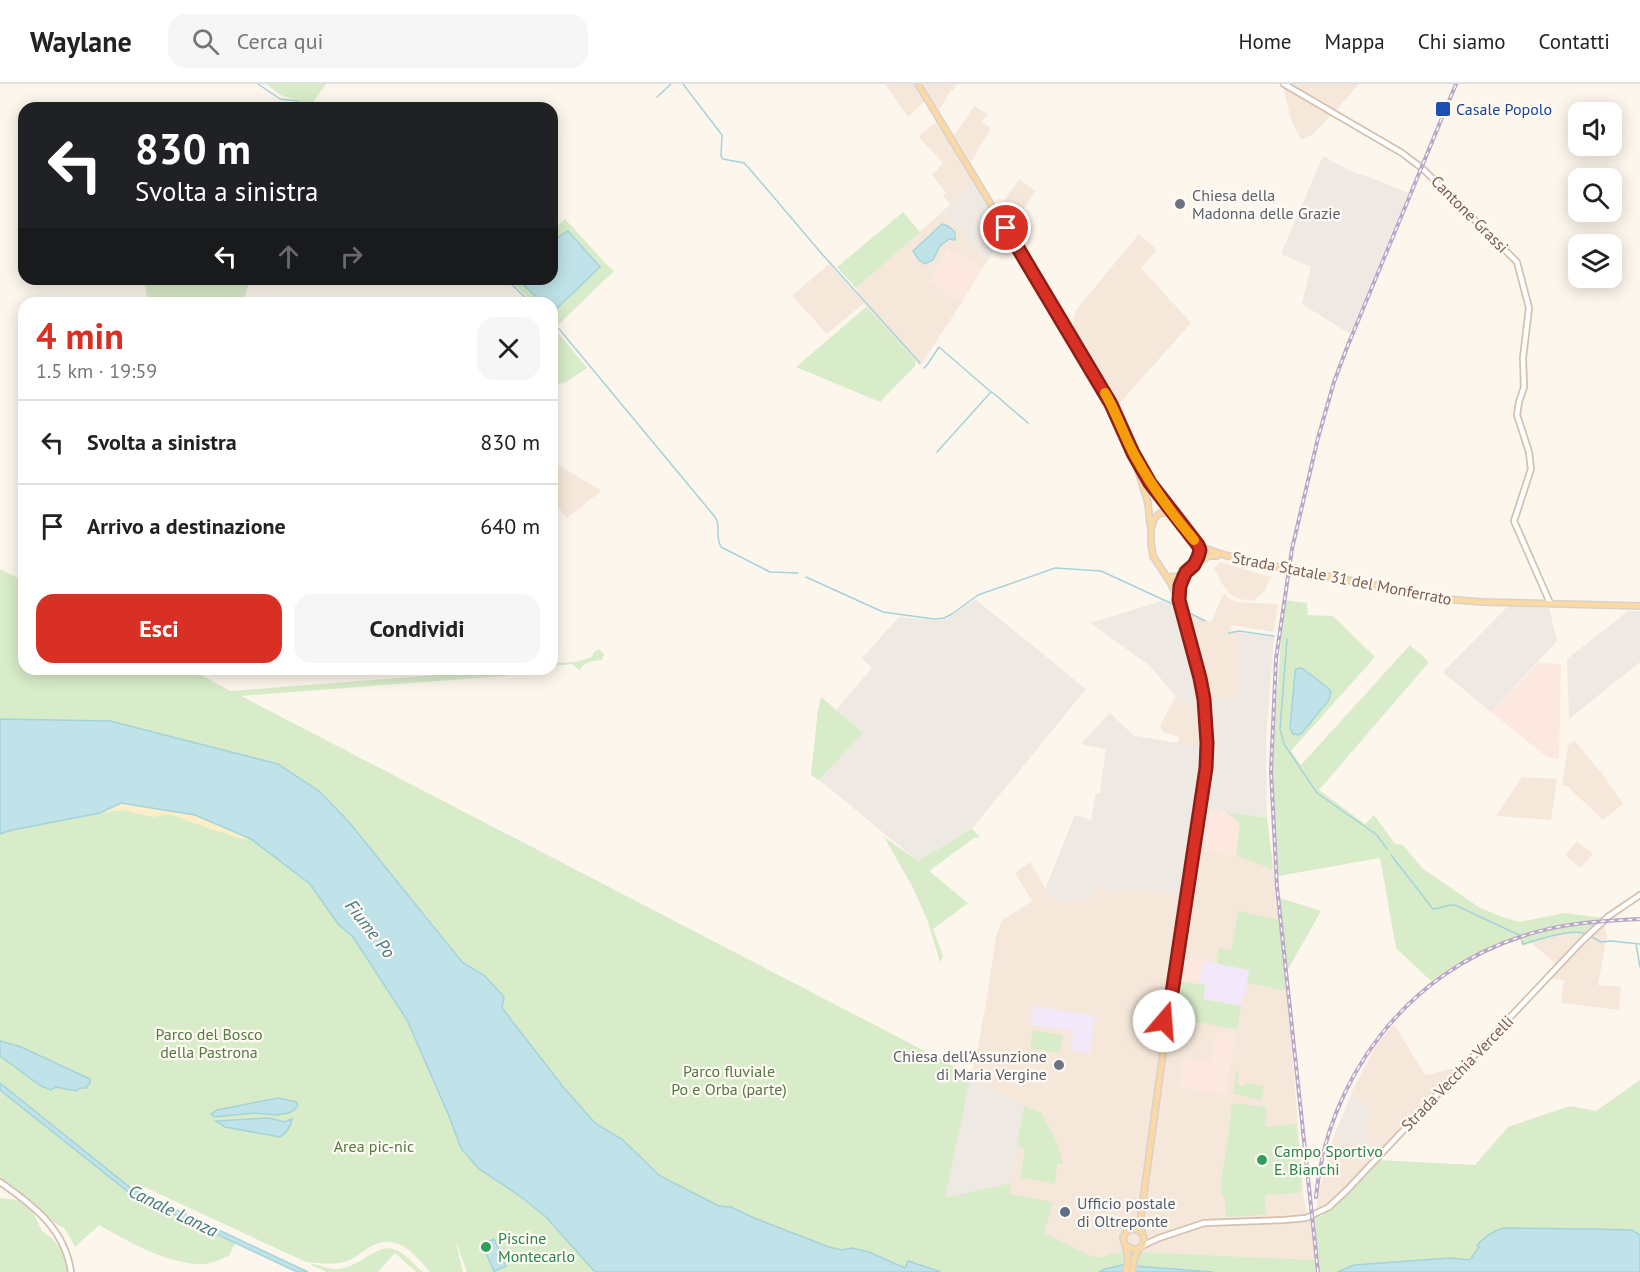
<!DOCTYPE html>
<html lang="it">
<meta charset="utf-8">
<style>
:root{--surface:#fff;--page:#f6f6f6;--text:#222;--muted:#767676;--line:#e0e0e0;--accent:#d93025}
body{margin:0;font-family:"PT Sans",sans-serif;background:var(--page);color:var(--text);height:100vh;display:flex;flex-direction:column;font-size:22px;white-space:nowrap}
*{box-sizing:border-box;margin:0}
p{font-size:20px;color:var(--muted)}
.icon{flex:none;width:33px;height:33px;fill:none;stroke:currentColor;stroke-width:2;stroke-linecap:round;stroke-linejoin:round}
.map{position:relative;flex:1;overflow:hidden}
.side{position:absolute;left:18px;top:213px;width:540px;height:378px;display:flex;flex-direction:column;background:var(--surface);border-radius:18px;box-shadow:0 3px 15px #0003}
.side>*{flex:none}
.top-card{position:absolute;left:18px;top:18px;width:540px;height:183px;border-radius:18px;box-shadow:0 3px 15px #0003;background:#202124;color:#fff;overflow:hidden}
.tools{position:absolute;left:1568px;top:18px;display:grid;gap:12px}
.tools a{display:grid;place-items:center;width:54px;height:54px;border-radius:12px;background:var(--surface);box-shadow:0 3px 15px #0003;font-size:30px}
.pin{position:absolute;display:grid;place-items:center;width:51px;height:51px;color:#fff;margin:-26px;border:3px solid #fff;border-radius:50%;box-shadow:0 2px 6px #0007}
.me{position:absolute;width:66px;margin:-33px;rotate:18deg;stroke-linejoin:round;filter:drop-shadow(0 0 4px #0008)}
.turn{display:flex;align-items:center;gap:21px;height:126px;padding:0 18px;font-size:27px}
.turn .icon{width:78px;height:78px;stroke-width:2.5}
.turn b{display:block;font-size:42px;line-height:51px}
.lanes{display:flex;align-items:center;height:57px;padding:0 18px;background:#0003;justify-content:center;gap:30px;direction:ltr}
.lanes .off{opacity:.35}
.round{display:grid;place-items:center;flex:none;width:63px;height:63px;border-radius:18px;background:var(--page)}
.headline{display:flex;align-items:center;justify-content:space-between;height:102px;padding:0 18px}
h1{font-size:36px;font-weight:800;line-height:45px;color:var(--accent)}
.action{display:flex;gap:12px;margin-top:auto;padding:12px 18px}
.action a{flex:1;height:69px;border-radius:18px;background:var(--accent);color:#fff;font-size:24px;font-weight:800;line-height:69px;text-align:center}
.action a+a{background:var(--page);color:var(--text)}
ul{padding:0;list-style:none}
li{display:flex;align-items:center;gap:18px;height:84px;padding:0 18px;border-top:2px solid var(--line)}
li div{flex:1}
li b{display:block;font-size:22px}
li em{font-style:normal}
header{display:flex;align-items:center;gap:36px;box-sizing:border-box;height:84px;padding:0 30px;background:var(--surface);border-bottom:2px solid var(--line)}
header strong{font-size:28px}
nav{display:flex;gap:33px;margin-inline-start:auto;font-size:21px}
.search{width:420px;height:54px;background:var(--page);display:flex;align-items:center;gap:15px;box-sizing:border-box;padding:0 21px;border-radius:18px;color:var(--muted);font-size:22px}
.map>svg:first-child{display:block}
.residential{fill:#f5e8da}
.commercial{fill:#fde8e0}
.industrial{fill:#efe9e4}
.education{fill:#f3e8fa}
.green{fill:#d8ecc9}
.sand{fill:#fcefc7}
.water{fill:#bfe3e8;stroke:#a5d3da;stroke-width:1.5}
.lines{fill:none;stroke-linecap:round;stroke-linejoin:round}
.stream{stroke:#a5d3da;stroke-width:1.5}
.secondary-casing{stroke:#d6c0b0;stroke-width:8}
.primary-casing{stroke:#dad1cd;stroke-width:8}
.secondary{stroke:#fff;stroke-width:4.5}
.primary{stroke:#fbd9a5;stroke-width:5}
.rail-casing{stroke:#b9a8c9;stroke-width:4}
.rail{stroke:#fffaf3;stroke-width:1.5;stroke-dasharray:4.5;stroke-linecap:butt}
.primary-bridge-casing{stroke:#dad1cd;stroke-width:8;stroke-linecap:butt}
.primary-bridge{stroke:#fbd9a5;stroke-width:5}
.route-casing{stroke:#8d1f18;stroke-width:15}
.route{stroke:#d93025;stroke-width:10}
.slow{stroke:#f59e0b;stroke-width:10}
.transit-dot{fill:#1a4fb4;stroke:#fffaf3;stroke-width:2}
.worship-dot{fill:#6b7280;stroke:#fffaf3;stroke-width:2}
.leisure-dot{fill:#2e9e5b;stroke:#fffaf3;stroke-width:2}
.service-dot{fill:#5c6f8a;stroke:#fffaf3;stroke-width:2}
.labels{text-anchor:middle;stroke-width:4.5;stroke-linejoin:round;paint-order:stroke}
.transit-label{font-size:16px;fill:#164399;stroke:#fffaf3;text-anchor:start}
.worship-label{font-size:16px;fill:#5b616d;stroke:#fffaf3;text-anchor:start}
.street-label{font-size:16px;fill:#7a5c4d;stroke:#fffaf3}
.park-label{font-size:16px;fill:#537a41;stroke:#fffaf3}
.leisure-label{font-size:16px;fill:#27864d;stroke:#fffaf3;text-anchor:start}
.service-label{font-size:16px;fill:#4e5e75;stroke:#fffaf3;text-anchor:start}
.water-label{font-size:18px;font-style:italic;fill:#437c86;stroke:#fffaf3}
</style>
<header>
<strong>Waylane</strong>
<div class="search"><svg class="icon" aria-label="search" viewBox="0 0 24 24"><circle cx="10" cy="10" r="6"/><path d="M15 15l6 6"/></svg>Cerca qui</div>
<nav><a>Home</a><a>Mappa</a><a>Chi siamo</a><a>Contatti</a></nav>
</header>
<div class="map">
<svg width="1640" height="1188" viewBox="0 0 1640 1188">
<rect width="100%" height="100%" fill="#fdf6ec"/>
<path class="residential" d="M885 0H914L925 17 908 33Z
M923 0H957L953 7 951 6 939 26Z
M1288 0H1359L1337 25 1332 26Z
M1283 3 1331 31 1313 50 1304 55H1301L1292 39Z
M974 22 987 30 982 38 991 44 971 78 954 52Z
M938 37 975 98 950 120 943 111 946 109 932 91 943 79 918 52Z
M1019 95 1036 107 1023 126 1026 129 1013 146 996 121 1004 117Z
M943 127 987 178 982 185 949 165 929 198 962 218 920 282 866 223 864 219 827 250 792 212 829 180 862 216 856 204Z
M1139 150 1157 166 1141 184 1191 239 1118 321 1074 249 1073 237 1076 226Z
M552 377 601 407 567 434 552 416Z
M1220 478 1271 493 1264 508 1253 517 1239 515 1231 511 1224 503 1214 485Z
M1224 509 1228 514 1238 518 1278 520 1274 548 1232 541 1230 547 1238 548 1241 612 1211 616V682L1204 725 1267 734 1286 889 1304 1117 1309 1135 1315 1133 1318 1176 1121 1167 1100 1173 1093 1174 1044 1150 943 1125 970 993 976 974 987 913 996 852 1002 836 1032 817 1015 789 1030 778 1046 805 1075 731 1091 736 1096 709 1100 710 1106 665 1081 660 1110 629 1134 652 1178 659 1179 653 1163 648 1160 642 1176 612 1149 581 1091 539 1162 517 1211 538Z
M1574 656 1604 692 1623 720 1603 736 1566 701 1562 702 1568 662Z
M1522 693 1557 695 1551 736 1496 732Z
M1577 757 1593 770 1580 784 1565 771Z
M1603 834 1607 852 1598 901 1621 903 1619 926 1561 919 1564 896 1550 895 1560 883 1531 859 1558 850 1588 849Z
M1394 940 1425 991 1472 980 1330 1119 1316 1128 1319 1107 1334 1052 1361 1063 1362 1042 1372 1029 1351 1009 1376 961Z"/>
<path class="commercial" d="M950 165 982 185 962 218 929 198Z
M1538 579 1561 580 1559 675 1547 673 1491 628Z
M1204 725 1226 728 1240 739 1236 772 1198 766Z
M1183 873 1203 876 1199 900 1179 897Z
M1217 947 1235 951 1226 1010 1178 1003 1183 973 1210 978 1213 957H1216Z"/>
<path class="industrial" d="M1323 72 1352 88 1367 92 1408 109 1350 250 1302 220 1311 183 1281 170Z
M975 98 1006 148 987 178 943 127Z
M975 515 1086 605 972 745 918 777 819 696 863 649 836 626 872 584 862 574 899 533 935 536 946 535 956 529Z
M1162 517 1174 523 1194 605 1193 608 1196 620 1188 621 1177 613 1149 581 1091 539Z
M1508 522 1549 524 1557 557 1491 628 1443 588Z
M1628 527H1640V578L1569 635 1567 575Z
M1238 548 1274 553 1266 655 1267 734 1204 725 1211 682V616L1241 612Z
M1110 629 1134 652 1201 663 1179 811 1126 805 1124 809 1105 807 1106 804 1094 802 1092 814 1064 819 1052 812 1045 805 1075 731 1091 736 1096 709 1100 710 1106 665 1081 660Z
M970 996 1024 1022 1011 1099 945 1114Z
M1352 1009 1372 1030 1362 1042 1372 1052 1361 1064 1334 1052Z"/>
<path class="education" d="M1203 877 1250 886 1245 911H1243L1241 922 1203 915 1205 901 1199 900Z
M1033 922 1095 932 1090 970 1071 966 1074 947 1030 941Z"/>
<path class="green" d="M266 0H326L311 21 281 11Z
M903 128 920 148 856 204 837 183Z
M565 135 608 182 614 187 558 241 552 236V219H534L508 195H552V147Z
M145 195H250L243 219H147Z
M866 223 916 277 915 282 880 318 796 283Z
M555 245 587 284 566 298 558 300 552 307V248Z
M0 485 24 497V585H191L230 607 513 585H530L522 589 503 592 241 612 971 991 945 1114 1011 1099 1009 1110 1053 1118 1044 1149 1093 1173H1100L1121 1167 1317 1176 1315 1133 1323 1132V1127L1378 1076 1475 1081 1508 1043 1570 1022 1596 1027 1640 996V1188H1213L1157 1183 1121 1188H467L455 1155 463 1188H430C413 1168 396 1147 368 1164 361 1169 352 1176 344 1178 331 1181 318 1179 306 1178L142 1102 133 1111 235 1159 229 1172C221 1175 211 1180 203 1180 168 1181 129 1158 99 1141L75 1163 65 1145 61 1142H59L39 1125 0 1097Z
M1284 516 1307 519 1308 531 1333 532 1375 573 1291 667 1301 681 1410 561 1429 578 1319 706 1365 740 1374 731 1395 760 1403 761 1422 784 1480 824 1503 833 1519 838 1565 829 1603 834 1588 849 1558 850 1522 862 1519 852 1455 881 1431 897 1396 864 1380 774 1278 792 1271 687Z
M599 565 604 570 602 576C594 576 585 578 580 585L581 588 572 580 552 582V579L575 578 592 573 594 568Z
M821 613 863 649 819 696 811 691 818 626Z
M1226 728 1267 734 1273 785 1236 772 1240 739Z
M972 745 980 753 974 754 929 787 968 819 933 845 943 872 940 878 927 835 912 802 884 753 918 777Z
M1277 813 1321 827 1286 889 1288 907 1247 899 1249 886 1218 880V864L1231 866 1238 827 1279 836Z
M1179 897 1205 901 1203 915 1241 922 1237 945 1173 934 1175 910 1178 911Z
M1033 946 1063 951 1060 969 1030 964Z
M1236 987H1239L1237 1001 1245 1002 1246 999 1264 1002 1262 1016 1233 1010Z
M1232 1019 1266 1023V1043L1296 1040 1302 1091 1300 1109 1265 1111 1266 1131 1226 1133 1225 1113H1222C1219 1096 1224 1082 1226 1066 1229 1050 1230 1034 1232 1019Z
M1024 1022 1041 1028 1057 1058 1063 1080H1057L1055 1100 1020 1093 1025 1065 1017 1062Z
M0 1114 18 1116 33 1129 42 1147 53 1155 63 1168 68 1188H0Z
M388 1164C402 1165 412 1179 423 1188H416L395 1169 378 1188H327L311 1181 312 1180C320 1181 327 1185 335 1185 356 1185 368 1167 388 1164Z"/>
<path class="sand" d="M121 719 195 731 251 754 242 755 214 746 169 730 153 733 123 726 100 729Z"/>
<path class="water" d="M942 140 948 142 955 148V156L949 155 940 162 933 176 925 180 919 176 913 167Z
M568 147 600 183 553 228 552 219H543L517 195H552V171L554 168C548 157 560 152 568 147Z
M1299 584 1303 585 1328 604 1331 608 1329 616 1302 649 1298 651 1293 650 1290 644 1295 589 1296 585Z
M0 635 110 637 278 680 319 707 349 738 462 878 485 892 504 913 502 924 564 1004 595 1039 623 1056 660 1092 719 1122 731 1123 754 1134 829 1163 842 1166 852 1164 869 1168 905 1184 908 1177 941 1188H595L546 1133 520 1112 479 1085 461 1064 449 1032 407 936 353 853 338 840 310 800 251 755 195 731 121 719 100 729 12 746 0 750Z
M0 957 21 963 90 995V999L86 1004H80L76 1007 56 1003 51 1006 41 1002 0 972Z
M0 999 132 1105 308 1188H297L131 1110 0 1006Z
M278 1014 296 1018 298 1021 295 1025 289 1029 276 1031 255 1029 214 1033 211 1030 217 1026Z
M269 1034 284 1038 292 1035C290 1044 287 1048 280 1053L225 1043 216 1037Z
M1504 1144 1592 1145 1632 1146 1640 1151V1188H1337L1354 1181 1450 1174 1470 1176 1479 1163 1477 1161C1485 1153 1492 1147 1504 1144Z
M494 1155 506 1182 494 1187 482 1160Z
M1122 1181 1213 1188H1099L1105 1185Z"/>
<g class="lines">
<path class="stream" d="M258 0 280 15 297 17 310 24
M683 0 722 51 721 72 723 75 744 79 748 83 822 170 920 279
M657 13 671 0
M506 195 531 219
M552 239 560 246 715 433C722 443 714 449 721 463L770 488 798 489
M924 284 927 281 939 263 991 308 937 368
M992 308 1028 339
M806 493 883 528 934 535 944 534 952 530 978 511 1055 484 1101 487 1179 523
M1184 526 1205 537
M1229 549 1239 547 1274 552
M1287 555 1280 645 1284 660 1317 709 1377 751 1387 765
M1391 771 1433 825C1441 825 1446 820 1455 821L1519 851
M1592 853 1601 858 1611 857 1640 860
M1522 857 1523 860C1539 856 1571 844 1586 850
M1636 860 1640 883"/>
<g class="secondary-casing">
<path id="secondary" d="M1284 0 1402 69 1423 85 1517 178 1529 224 1523 274 1524 303 1519 318 1517 331 1529 368 1531 385 1514 437 1550 519
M0 1098C33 1121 65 1145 71 1188
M1142 1162 1159 1154 1204 1139 1284 1136 1306 1134 1329 1123 1347 1106 1582 857 1609 832 1640 811"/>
</g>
<g class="primary-casing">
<path id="primary" d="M918 0 1095 292 1116 330 1133 369 1154 405 1198 461C1204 478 1183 497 1166 492
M1136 380 1148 419 1150 440
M1199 462 1224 471 1283 484
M1198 478 1209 472H1217
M1296 486 1445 515 1482 518 1640 522
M1179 514 1180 502 1186 489
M1164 936a3 3 0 1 1 6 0a3 3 0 1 1-6 0Z
M1168 933 1203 709 1207 659 1204 615 1200 594 1179 516 1170 498 1153 472 1151 459V445L1154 435 1160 429H1168L1172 431
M1141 1148 1134 1145 1127 1147 1123 1153 1125 1161C1132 1167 1143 1167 1144 1156 1144 1152 1142 1149 1141 1146 1140 1141 1141 1135 1141 1131L1167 939
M1126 1163 1128 1174 1126 1188
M1132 1188 1134 1175 1139 1164"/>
</g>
<use href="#secondary" class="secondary"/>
<use href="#primary" class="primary"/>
<g class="rail-casing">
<path id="rail" d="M1316 1113C1327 994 1408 888 1523 852 1561 839 1600 837 1640 835
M1318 1188 1277 803 1271 687 1276 575 1292 465 1318 354 1334 298 1346 266 1456 0"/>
</g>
<use href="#rail" class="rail"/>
<g class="primary-bridge-casing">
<path id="primary-bridge" d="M1283 484 1296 486"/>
</g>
<use href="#primary-bridge" class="primary-bridge"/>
</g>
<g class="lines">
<g class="route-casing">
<path id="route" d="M1006 144 1111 320 1133 369 1150 399 1198 461 1200 466 1198 473 1194 481 1186 488 1184 492 1180 502 1179 516 1200 594 1204 615 1207 659 1206 684 1170 922 1168 933H1165L1164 937"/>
</g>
<use href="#route" class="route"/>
<path class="slow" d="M1105 309C1117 330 1124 352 1135 372 1152 403 1172 430 1194 456"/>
</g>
<rect class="transit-dot" x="1435" y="17" width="16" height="16" rx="3"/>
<g class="worship-dot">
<circle cx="1180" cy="120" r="6"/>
<circle cx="1059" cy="981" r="6"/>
</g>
<g class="leisure-dot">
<circle cx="1262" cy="1076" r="6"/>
<circle cx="486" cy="1163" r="6"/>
</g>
<circle class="service-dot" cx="1065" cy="1128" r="6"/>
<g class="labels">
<g class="transit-label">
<text x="1456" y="31">Casale Popolo</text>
</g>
<g class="worship-label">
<text x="1192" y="117">Chiesa della<tspan x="1192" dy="18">Madonna delle Grazie</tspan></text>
<text x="1047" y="978" text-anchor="end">Chiesa dell'Assunzione<tspan x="1047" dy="18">di Maria Vergine</tspan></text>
</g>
<g class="street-label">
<text transform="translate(1470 130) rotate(45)" y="6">Cantone Grassi</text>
<text transform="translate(1342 494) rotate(11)" y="6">Strada Statale 31 del Monferrato</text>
<text transform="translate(1457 989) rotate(-46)" y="6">Strada Vecchia Vercelli</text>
</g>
<g class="park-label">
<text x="209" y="956">Parco del Bosco<tspan x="209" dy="18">della Pastrona</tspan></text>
<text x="729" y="993">Parco fluviale<tspan x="729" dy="18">Po e Orba (parte)</tspan></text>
<text x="374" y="1068">Area pic-nic</text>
</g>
<g class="leisure-label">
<text x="1274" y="1073">Campo Sportivo<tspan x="1274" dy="18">E. Bianchi</tspan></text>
<text x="498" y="1160">Piscine<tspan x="498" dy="18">Montecarlo</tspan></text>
</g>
<g class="service-label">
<text x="1077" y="1125">Ufficio postale<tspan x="1077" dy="18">di Oltreponte</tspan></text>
</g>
<g class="water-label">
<text transform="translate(370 845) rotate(52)" y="6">Fiume Po</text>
<text transform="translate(173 1127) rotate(26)" y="6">Canale Lanza</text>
</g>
</g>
</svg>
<div class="tools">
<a><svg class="icon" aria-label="sound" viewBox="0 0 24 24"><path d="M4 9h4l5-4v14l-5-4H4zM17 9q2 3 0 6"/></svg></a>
<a><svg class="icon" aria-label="search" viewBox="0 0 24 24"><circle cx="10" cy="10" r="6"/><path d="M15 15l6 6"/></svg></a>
<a><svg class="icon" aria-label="layers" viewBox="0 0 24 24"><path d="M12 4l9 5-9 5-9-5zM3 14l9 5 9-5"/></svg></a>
</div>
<div class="pin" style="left:1006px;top:144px;background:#d93025"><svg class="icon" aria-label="arrive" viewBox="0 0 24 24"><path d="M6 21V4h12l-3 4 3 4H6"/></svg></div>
<svg class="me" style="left:1164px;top:937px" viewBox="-20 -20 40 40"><circle r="19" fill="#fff"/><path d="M0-13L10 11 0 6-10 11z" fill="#d93025"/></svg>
<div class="top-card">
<div class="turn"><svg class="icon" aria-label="left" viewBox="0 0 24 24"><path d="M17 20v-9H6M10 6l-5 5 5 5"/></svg><div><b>830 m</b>Svolta a sinistra</div></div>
<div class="lanes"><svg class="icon" aria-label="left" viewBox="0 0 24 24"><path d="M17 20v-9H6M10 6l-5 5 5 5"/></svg><svg class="icon off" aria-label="ahead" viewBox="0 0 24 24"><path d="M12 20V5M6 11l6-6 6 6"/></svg><svg class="icon off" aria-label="right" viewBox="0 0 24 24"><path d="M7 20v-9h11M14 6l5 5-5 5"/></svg></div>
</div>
<section class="side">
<div class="headline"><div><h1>4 min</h1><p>1.5 km · 19:59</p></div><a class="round"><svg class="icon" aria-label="close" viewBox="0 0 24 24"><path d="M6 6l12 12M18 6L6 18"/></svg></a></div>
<ul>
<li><svg class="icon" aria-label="left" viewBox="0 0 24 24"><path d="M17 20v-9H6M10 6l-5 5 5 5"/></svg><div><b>Svolta a sinistra</b></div><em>830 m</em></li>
<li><svg class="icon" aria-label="arrive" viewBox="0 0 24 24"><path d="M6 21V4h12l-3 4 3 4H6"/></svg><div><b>Arrivo a destinazione</b></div><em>640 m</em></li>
</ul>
<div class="action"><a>Esci</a><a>Condividi</a></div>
</section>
</div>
